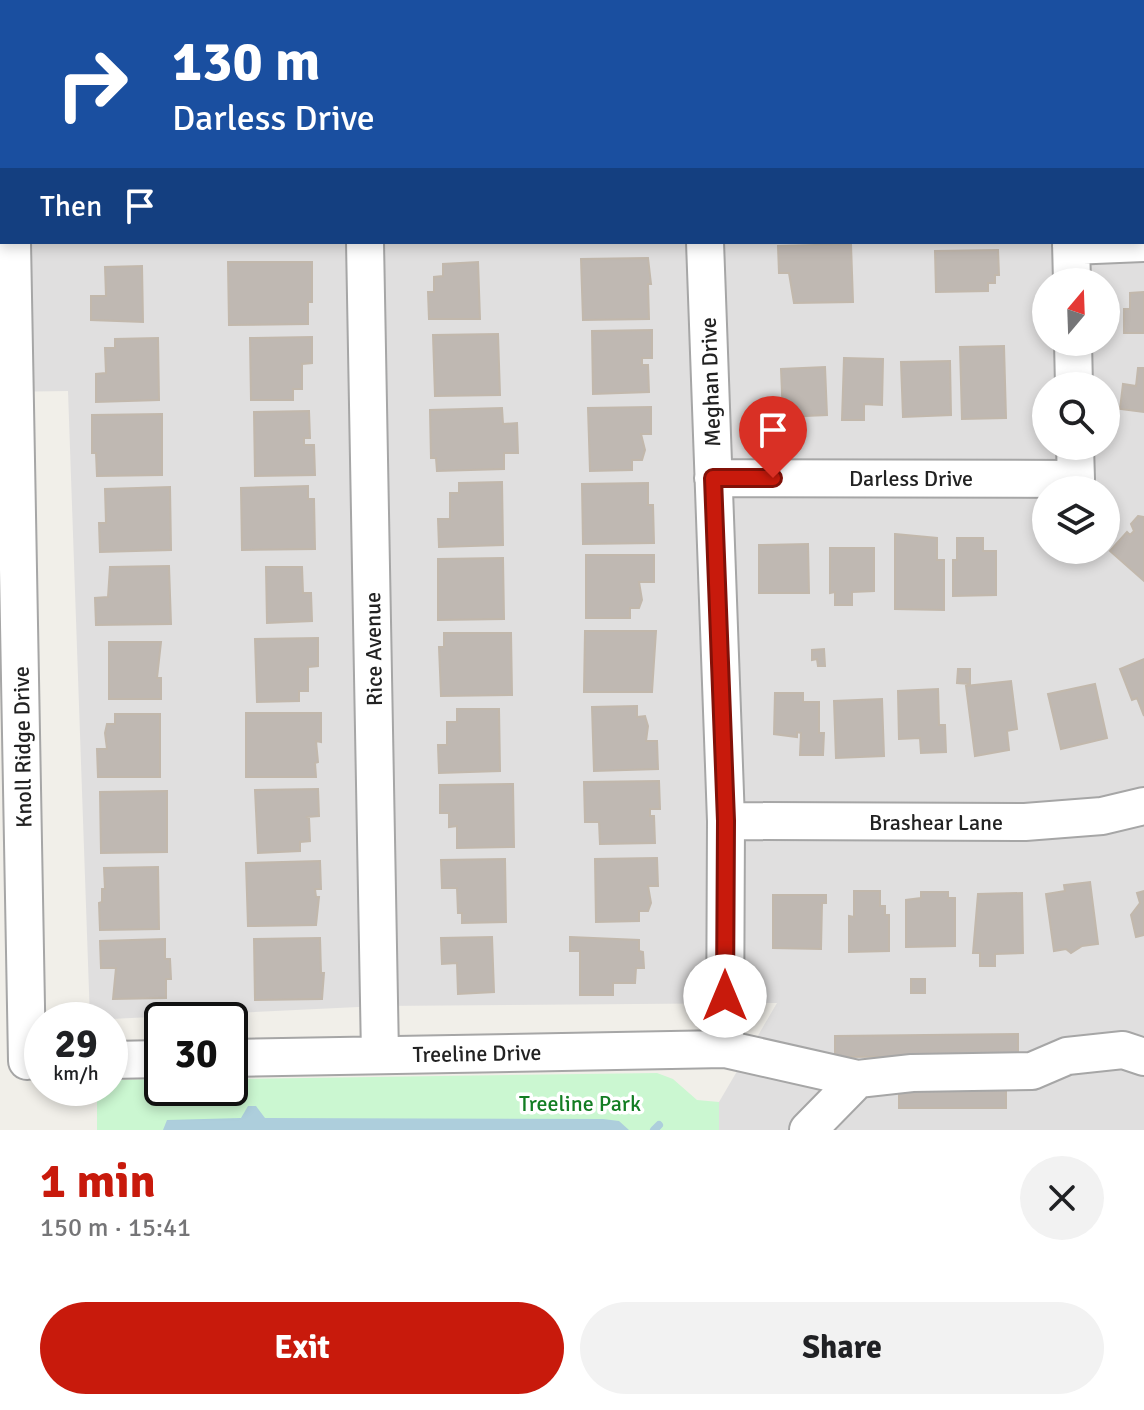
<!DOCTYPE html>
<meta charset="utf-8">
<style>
:root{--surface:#fff;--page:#f2f2f2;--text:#202124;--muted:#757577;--accent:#c81a0c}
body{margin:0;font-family:Signika,sans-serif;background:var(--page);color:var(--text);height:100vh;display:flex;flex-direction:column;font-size:30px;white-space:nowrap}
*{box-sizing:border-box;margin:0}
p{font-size:26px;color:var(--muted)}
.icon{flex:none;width:44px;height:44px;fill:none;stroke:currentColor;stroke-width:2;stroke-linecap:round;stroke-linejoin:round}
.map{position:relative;height:1130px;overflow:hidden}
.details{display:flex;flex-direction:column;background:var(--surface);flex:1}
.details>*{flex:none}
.hud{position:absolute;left:0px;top:0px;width:1144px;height:244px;box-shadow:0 4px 12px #0003;background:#1a4fa0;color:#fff;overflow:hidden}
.needle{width:52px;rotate:19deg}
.fabs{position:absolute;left:1032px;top:268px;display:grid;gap:16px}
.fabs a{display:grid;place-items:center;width:88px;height:88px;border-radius:50%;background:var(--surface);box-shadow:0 4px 12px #0003;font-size:40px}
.speed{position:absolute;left:24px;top:1002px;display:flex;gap:16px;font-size:40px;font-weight:700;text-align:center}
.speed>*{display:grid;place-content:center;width:104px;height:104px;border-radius:50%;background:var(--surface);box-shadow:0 4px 12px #0003;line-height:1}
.speed small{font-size:20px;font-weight:400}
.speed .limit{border:4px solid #111;border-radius:12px;background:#fff;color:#111}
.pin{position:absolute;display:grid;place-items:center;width:68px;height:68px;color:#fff;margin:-82px -34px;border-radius:50% 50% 50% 0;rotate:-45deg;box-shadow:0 0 8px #0007}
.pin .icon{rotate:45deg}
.me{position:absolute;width:88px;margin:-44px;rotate:0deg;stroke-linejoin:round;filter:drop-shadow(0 0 6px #0008)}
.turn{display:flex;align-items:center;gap:28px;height:168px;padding:0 40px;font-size:36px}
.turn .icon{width:104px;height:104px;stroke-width:2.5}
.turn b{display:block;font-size:56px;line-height:68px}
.then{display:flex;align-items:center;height:76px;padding:0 40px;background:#0003;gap:16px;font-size:30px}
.round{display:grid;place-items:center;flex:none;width:84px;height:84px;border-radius:42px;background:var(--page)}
.overview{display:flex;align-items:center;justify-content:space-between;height:136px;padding:0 40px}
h1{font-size:48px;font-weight:700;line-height:60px;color:var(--accent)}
.button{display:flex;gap:16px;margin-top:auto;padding:16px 40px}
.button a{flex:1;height:92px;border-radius:48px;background:var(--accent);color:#fff;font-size:32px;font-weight:700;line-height:92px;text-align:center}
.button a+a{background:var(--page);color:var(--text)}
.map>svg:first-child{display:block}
.residential{fill:#e0dfdf;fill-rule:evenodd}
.park{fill:#cbf7d1}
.water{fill:#adcedc}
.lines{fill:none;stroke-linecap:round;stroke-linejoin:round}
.stream{stroke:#adcedc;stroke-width:8}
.building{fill:#bfb8b2;stroke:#c2b8ac;stroke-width:2}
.minor-casing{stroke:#a6a6a6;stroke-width:40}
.minor{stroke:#fff;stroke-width:36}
.route-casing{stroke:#821108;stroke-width:20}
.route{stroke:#c81a0c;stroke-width:14}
.labels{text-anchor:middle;stroke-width:7;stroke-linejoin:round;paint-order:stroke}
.street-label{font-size:22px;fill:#222;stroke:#fff}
.park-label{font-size:22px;fill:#137d23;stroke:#fff}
</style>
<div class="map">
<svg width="1144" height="1130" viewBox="0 0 1144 1130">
<rect width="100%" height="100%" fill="#f1efe9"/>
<path class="residential" d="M0 0H1144V1130H719V1102L777 1003 379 1006 90 1020 68 391 0 392ZM2 2H1142V242H2ZM1046 282H1106V342H1046ZM1046 386H1106V446H1046ZM1046 490H1106V550H1046Z"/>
<path class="park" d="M657 1073 673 1079 697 1100 719 1102V1130H97V1088H110V1080L162 1079V1088H230V1079Z"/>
<path class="water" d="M248 1106H256L265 1118 603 1119 619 1121 629 1130H163L167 1120 241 1118Z"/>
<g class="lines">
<path class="stream" d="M654 1130 659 1125"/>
</g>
<path class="building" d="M777 0H860V2H777Z
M927 0H997V2H927Z
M851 244 853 302 794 303 789 273H779L778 246Z
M998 250 999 275H995V283H988V291L936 292 935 251Z
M648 258 651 284H648L649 319 583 320 581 259Z
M228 262H312V302H308V324L229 325Z
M478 262 480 319H429L428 292H434V277L443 276V264Z
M142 266 143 322 91 320V296H106L105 267Z
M1144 292V333H1124V309H1130V293Z
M652 330V358H642V365H648L649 392 593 394 592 331Z
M498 334 500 395 435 396 433 335Z
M312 337V363L302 364V389H293V400H251L250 338Z
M158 338 159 400 96 402V374L106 373 105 348H115V339Z
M1004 346 1006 418 962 419 960 347Z
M844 358 883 359 882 405 864 404V420H842Z
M950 361 951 415 903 417 901 362Z
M825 367 827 415 783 417 781 369Z
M1138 368H1144V412L1120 409 1123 384 1136 386Z
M651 407V434H641L645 450 642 460H632V470L590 471 588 408Z
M502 408 503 424 517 423 518 453H504V469L437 471 436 458H431L430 410Z
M309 411 310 438H304V445H314L315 475 255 476 254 412Z
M162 414V475L97 476 96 453H92V415Z
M502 482 503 545 439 547 438 519H450V493H459V483Z
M648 483V505H653L654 543 583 544 582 484Z
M308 486V499H314L315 549 242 550 241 488Z
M170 487 171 550 100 552 99 523H106L105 489Z
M1138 516 1144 517V581L1110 551 1127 532 1130 535 1134 531 1131 524Z
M895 534 937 538V560H944V610L895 609Z
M957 538H983V551H996V595L953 596V560H957Z
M808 544 809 593H759V545Z
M830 548H874V591L852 592V605H835V592L830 593Z
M586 555H654V582H639L642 600 639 608H630V618H586Z
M503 558 504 619 438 620V559Z
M169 566 171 624 96 625 95 598 108 597 110 567Z
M266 567H302L303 593H311L312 621 267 623Z
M585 631H656L652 692H584Z
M444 633H511L512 695 441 696 439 647H444Z
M318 638V666L308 667V691H299V701L257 702 255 639Z
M109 642H161L157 678H161V699H109Z
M824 649 825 666H818L817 659 812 660V650Z
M1144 659V716L1137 698 1132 700 1120 669Z
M958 669H970V684L957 683Z
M1011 681 1017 729 1007 731 1009 750 975 756 966 686Z
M1095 684 1107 738 1061 749 1048 694Z
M938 689 939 725H945L946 752 921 753 920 738 899 739 898 691Z
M775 693H803V702H819V733H824L823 755H800L801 733 797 732V737L774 734Z
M882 699 884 756 836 758 834 701Z
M637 706V717L645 716 648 726 646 741H657L658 769 594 771 592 707Z
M457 709H499L500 771 439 773 438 745H447V722H457Z
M246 713H321V742L316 741 318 762 315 763 316 777H246Z
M115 714H160V777H98L97 749H107L105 733 107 724H115Z
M659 781 660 809H650V816H654L655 843 600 844 599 822H585L584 782Z
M513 784 514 847 457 848V826L449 827V813H440V785Z
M318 789 319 816 306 817 309 818 310 841 300 842V851L258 853 255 790Z
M167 791V852L101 853 100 792Z
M657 858 658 886H648L651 903 648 911H639V921L596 922 595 859Z
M505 859 506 922 462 923V913H458L457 888H442L441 860Z
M320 861 321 889H315L316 897H319L316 925 248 926 246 863Z
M158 867 159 929 100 930 99 903 102 902V889H105L104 868Z
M1090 882 1098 944 1082 946 1071 953 1066 949 1054 951 1046 894 1065 891 1064 885Z
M854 891H880V906H885V915H889V951L849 952V916L854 917Z
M1144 891V935L1136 937 1131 915 1140 903 1137 893Z
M921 892H948V898H955V946L906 947V900L921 898Z
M1022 893 1023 953 995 954V966H980V953H973L978 894Z
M773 895H826V903H822L821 949 773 948Z
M492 937 494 992 458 994 457 963 442 964 441 938Z
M570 937 639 940V951L643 952 644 968H636L635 983H613V995H580V951H570Z
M320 938 321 973H324L322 999 255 1000 254 939Z
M165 939V959H170L171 979H166V998L113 999 116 968H101L100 941Z
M911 979H925V993H911Z
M1018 1034V1056L835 1057V1036Z
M1006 1086V1108H899V1087Z"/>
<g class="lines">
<g class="minor-casing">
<path id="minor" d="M698 0V2
M1066 0V2
M20 2V0
M0 209H2
M12 242 27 1061
M365 242 380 1055
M705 242 726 821 725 1049
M1071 242 1072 282
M1071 246 1144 243
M1073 342 1074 386
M713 478 1076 479 1075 446
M726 821 1025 822 1102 816 1144 806
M230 1058 725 1049 858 1079 912 1073 1032 1071 1067 1056 1123 1050 1144 1057
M110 1060 162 1059
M808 1130 858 1079"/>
</g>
<use href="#minor" class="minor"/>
</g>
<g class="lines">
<g class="route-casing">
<path id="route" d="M725 996 726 821 713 478H773"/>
</g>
<use href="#route" class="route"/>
</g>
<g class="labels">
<g class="street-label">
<text transform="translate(710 382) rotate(-92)" y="8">Meghan Drive</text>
<text x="911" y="486">Darless Drive</text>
<text transform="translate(373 649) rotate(-91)" y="8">Rice Avenue</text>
<text transform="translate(22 747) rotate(-91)" y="8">Knoll Ridge Drive</text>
<text x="936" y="830">Brashear Lane</text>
<text transform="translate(477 1053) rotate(-1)" y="8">Treeline Drive</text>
</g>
<g class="park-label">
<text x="580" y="1111">Treeline Park</text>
</g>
</g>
</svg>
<div class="fabs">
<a><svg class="needle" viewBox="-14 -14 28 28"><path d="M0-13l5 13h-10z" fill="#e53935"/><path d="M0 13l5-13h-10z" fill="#757577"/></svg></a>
<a><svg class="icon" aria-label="search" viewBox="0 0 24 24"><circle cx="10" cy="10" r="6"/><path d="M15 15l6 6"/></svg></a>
<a><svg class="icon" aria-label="layers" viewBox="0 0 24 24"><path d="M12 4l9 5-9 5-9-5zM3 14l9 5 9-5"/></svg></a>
</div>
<div class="speed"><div>29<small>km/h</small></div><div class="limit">30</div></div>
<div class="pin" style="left:773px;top:478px;background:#d93025"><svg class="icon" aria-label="arrive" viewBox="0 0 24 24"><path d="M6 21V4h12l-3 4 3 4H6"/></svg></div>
<svg class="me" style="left:725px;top:996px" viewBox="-20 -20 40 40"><circle r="19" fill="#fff"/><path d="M0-13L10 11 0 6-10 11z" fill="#c81a0c"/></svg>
<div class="hud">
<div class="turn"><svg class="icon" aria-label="right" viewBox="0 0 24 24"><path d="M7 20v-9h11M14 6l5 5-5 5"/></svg><div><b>130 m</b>Darless Drive</div></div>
<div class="then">Then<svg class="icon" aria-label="arrive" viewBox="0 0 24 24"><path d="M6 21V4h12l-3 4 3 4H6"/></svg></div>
</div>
</div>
<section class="details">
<div class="overview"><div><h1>1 min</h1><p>150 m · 15:41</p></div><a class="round"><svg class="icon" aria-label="close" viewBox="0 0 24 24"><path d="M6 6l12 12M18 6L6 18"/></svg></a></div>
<div class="button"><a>Exit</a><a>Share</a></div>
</section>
